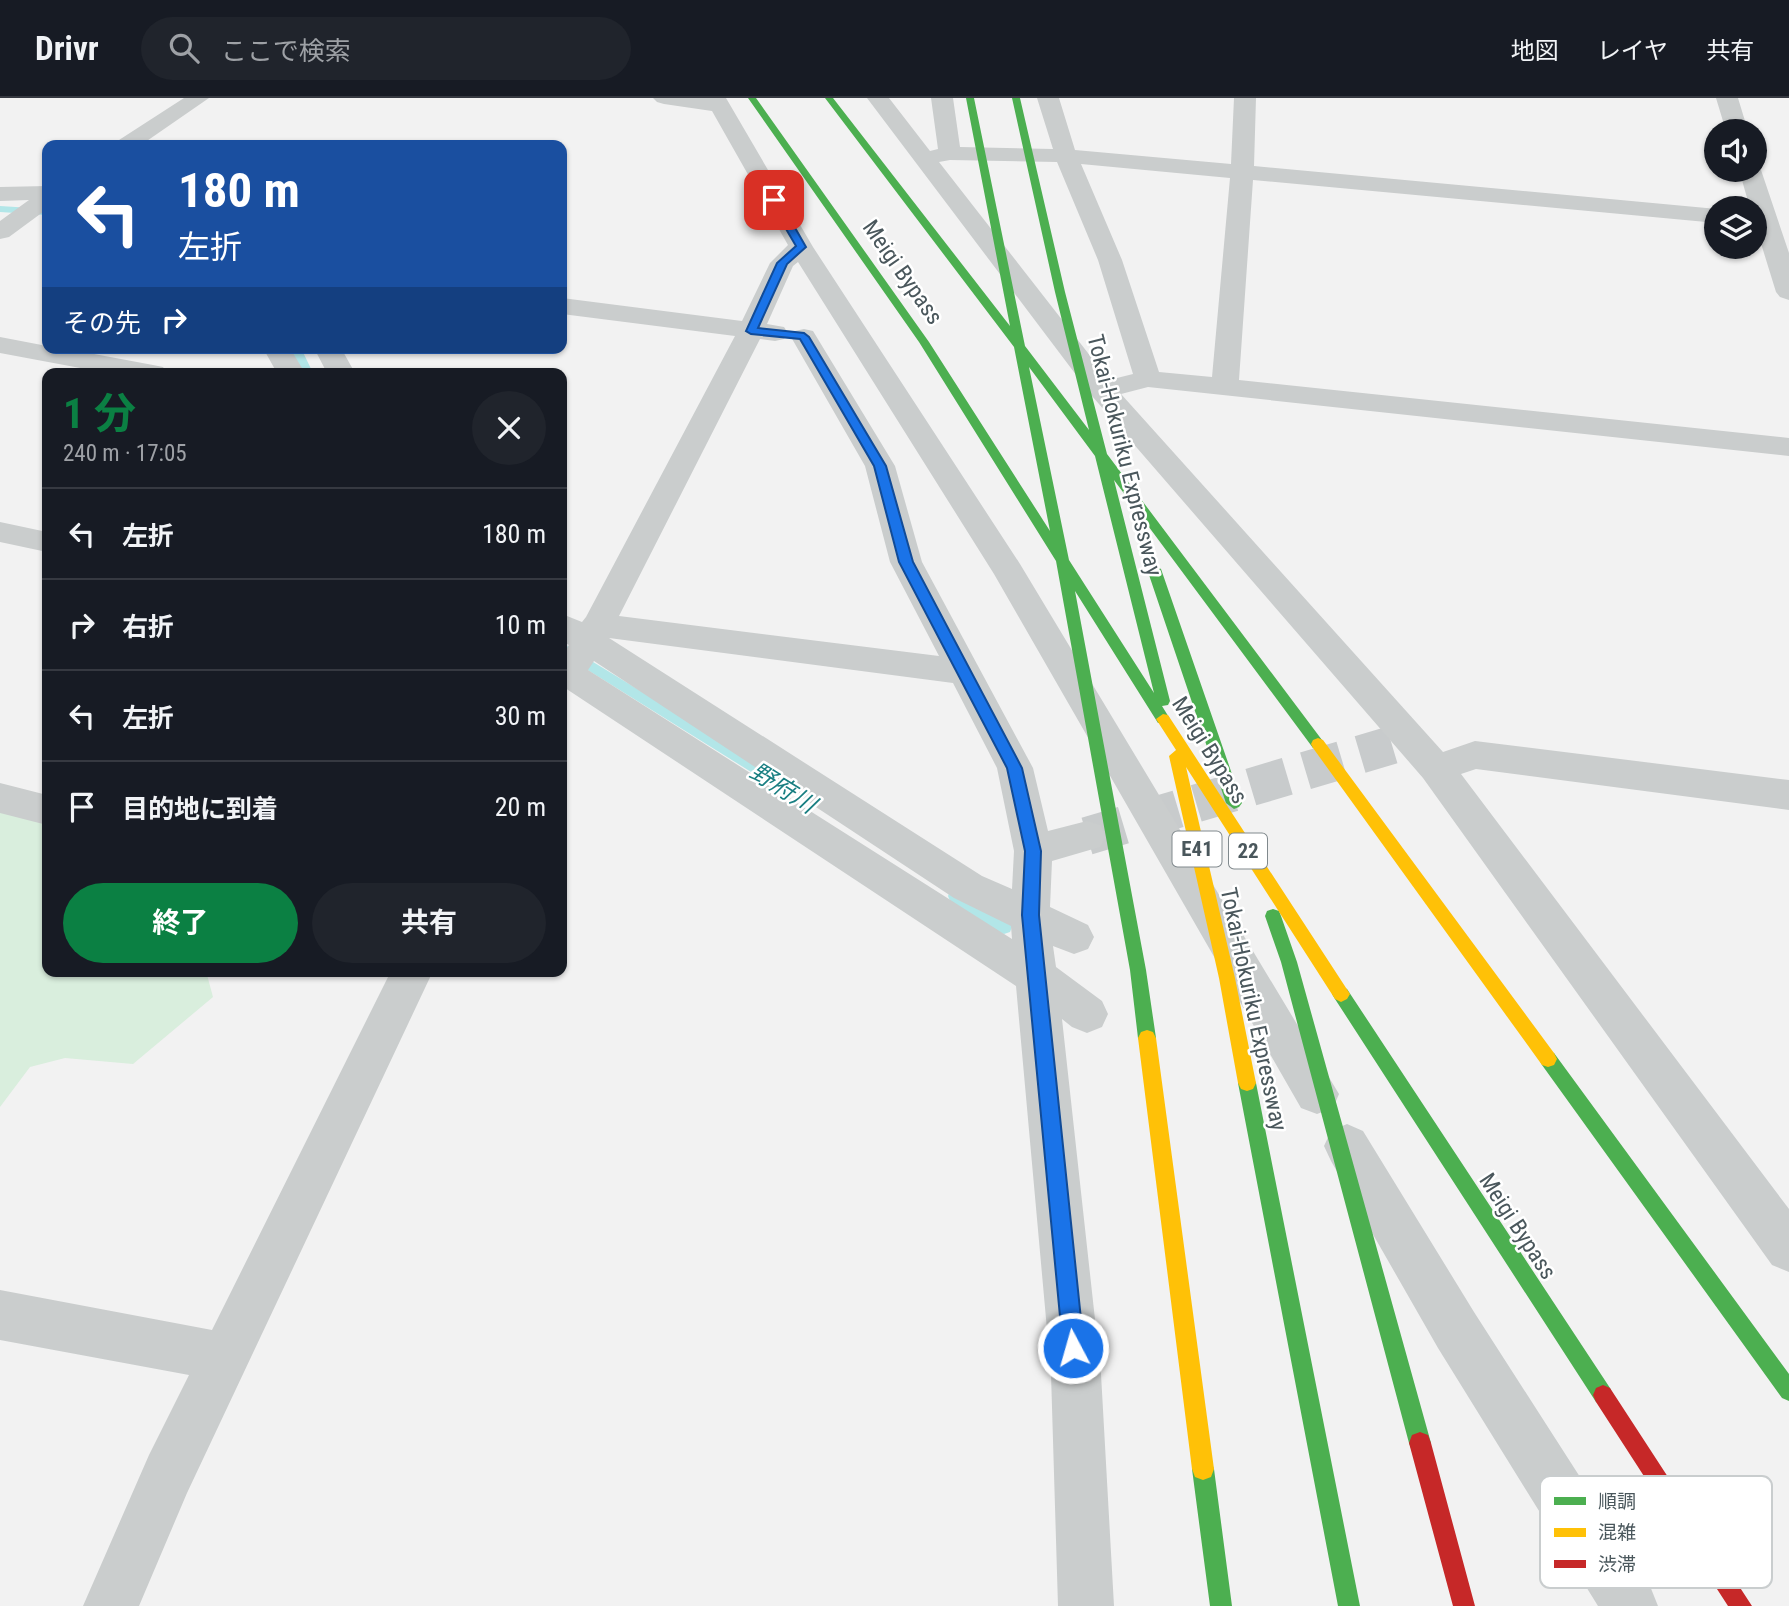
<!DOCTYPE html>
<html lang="ja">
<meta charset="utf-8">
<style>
:root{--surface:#171b24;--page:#20242c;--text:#f1f3f6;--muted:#9ea1a6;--line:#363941;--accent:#0b8043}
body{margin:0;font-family:"Roboto Condensed","Noto Sans JP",sans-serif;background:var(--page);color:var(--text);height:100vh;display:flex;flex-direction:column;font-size:26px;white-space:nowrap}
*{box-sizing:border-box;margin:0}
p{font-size:23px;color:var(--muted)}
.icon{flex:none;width:38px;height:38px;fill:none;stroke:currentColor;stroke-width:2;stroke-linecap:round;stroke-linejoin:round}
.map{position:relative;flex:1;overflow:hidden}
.drawer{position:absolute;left:42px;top:270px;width:525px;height:609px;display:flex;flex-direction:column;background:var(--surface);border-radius:14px;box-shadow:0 2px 5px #0004}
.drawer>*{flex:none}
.banner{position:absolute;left:42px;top:42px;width:525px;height:214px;border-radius:14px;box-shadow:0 2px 5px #0004;background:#1a4fa0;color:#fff;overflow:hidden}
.buttons{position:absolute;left:1704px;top:21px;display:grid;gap:14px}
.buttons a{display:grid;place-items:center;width:63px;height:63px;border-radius:50%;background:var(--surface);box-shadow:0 2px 5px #0004;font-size:35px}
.pin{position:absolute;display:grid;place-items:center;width:60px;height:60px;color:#fff;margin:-30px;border-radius:14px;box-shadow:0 4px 10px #0006}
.me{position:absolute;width:77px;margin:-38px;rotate:354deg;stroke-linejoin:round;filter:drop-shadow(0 0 5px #0008)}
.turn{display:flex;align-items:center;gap:24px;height:147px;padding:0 21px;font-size:32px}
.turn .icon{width:91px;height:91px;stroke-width:2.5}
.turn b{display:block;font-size:49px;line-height:60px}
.then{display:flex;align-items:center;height:66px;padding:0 21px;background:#0003;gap:14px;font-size:26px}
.round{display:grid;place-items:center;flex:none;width:74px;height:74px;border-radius:37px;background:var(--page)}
.overview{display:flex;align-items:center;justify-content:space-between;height:119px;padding:0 21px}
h1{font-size:42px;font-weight:700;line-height:52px;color:var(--accent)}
.primary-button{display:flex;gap:14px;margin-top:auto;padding:14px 21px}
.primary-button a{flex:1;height:80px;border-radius:42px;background:var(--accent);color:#fff;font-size:28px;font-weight:700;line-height:80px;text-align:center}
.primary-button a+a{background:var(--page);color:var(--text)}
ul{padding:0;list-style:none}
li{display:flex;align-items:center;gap:21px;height:91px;padding:0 21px;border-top:2px solid var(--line)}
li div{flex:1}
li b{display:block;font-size:26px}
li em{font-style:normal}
header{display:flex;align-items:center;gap:42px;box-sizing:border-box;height:98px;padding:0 35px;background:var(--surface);border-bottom:2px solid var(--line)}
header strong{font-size:33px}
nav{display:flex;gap:38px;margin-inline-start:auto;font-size:24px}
.search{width:490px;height:63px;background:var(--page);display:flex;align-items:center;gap:18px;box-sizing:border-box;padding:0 24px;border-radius:38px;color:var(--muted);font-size:26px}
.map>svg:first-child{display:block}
.green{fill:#d9eedd}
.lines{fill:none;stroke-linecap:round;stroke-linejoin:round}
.stream{fill:#b2e6e8;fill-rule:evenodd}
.street-tunnel{stroke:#c8cbcc;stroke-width:38;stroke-dasharray:38 19;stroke-linecap:butt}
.street{fill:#cacdcd;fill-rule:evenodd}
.fast{fill:#4caf50;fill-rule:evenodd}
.slow{fill:#ffc107;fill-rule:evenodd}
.jam{fill:#c62828;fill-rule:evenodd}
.route{fill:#1a73e8;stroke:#114b97;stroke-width:2}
.labels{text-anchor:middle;stroke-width:5;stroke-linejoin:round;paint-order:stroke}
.shield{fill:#fff;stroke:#80898d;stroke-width:2}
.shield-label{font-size:21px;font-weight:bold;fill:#4a575c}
.street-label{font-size:23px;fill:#4a575c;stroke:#fff}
.water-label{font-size:24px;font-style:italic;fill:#197f82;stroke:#fff}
.key{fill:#fff;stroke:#c9cdce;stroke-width:2}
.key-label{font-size:19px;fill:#4a575c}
</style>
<header>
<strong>Drivr</strong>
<div class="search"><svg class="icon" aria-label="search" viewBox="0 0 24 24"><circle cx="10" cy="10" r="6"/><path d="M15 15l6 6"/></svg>ここで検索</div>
<nav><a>地図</a><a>レイヤ</a><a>共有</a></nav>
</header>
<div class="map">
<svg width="1789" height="1508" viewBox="0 0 1789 1508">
<rect width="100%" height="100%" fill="#f2f2f2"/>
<path class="green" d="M0 706 47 716V873H206L213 899 133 966 65 960 30 969 0 1009Z"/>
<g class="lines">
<path class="stream" d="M0 108 47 111V117L0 114Z
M290 250H301L313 275H302Z
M562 545 798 689 801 693 798 697H788L562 556Z
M956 791 1010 824 1012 829 1010 834 1004 836 998 834 950 803 948 798 950 793Z"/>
<path class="street-tunnel" d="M1087 738 1392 647"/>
<path class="street" d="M184 0H209L141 47H116L119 42Z
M653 0H726L813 149 1020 466 1339 996 1333 1010 1317 1016 1301 1010 994 476 798 164 793 168 767 226 784 229 788 235 784 241 775 243 760 241 619 518 939 558 890 464 865 368 791 239 795 233 804 231 813 233 895 368 922 464 1033 670 1048 733 1087 723 1100 727 1106 738 1100 749 1052 763 1050 809 1088 827 1094 839 1088 851 1074 856 1053 848 1056 869 1102 903 1108 916 1102 929 1087 935 1072 929 1062 921 1101 1276 1114 1508H1058L1051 1276 1016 888 562 588V558L569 547 562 543V516L582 524 586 519 735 238 562 216V200L742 223 770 165 788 147 712 13 664 6 657 4ZM609 540 953 585 997 670 1014 753 1012 791 982 778ZM594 563 954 800 1011 828 1012 841 588 572Z
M867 0H889L930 53 938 51 931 0H953L960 49 1053 51 1037 0H1059L1075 52 1231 66 1234 0H1256L1254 68 1717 111V125L1253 82 1239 282 1789 340V358L1148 289 1121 296 1443 654 1475 643 1789 682V712L1476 671 1461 676 1789 1111V1174L1772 1167 1423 680 1092 298ZM950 62 1057 64 1098 162 1133 276 1109 282 939 64ZM1081 66 1230 80 1212 279 1159 274 1122 162Z
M1716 0H1738L1748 33H1726Z
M1755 66 1761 72 1789 155V202L1780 199 1776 194 1755 126V110H1750L1739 72H1755Z
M47 88V111L9 139 0 141V123L29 102 0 103V89Z
M0 239 47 248V250H62L153 267 163 269 167 275H107L0 255Z
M263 250H290L305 275H277Z
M314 250H341L355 275H327Z
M0 424 47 434V454L0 444Z
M0 685 47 697V727L0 715Z
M391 873H433L187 1395 139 1508H83L149 1357 189 1277 0 1242V1192L212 1232Z
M1347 1026 1363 1033 1474 1214 1650 1488 1658 1508H1598L1438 1250 1331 1063 1324 1048 1331 1033Z"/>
<path class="fast" d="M748 0H756L929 244 1050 433 1014 249 825 0H833L1010 228 966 0H974L1025 248 1089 332 1055 194 1012 0H1020L1065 194 1107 356 1325 646 1323 650H1313L1114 382 1170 603 1168 607 1162 608 1170 621 1168 625H1158L1075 493 1146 872 1156 940 1153 946 1147 948 1141 946 1138 940 1130 872 1056 463 919 244ZM1029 269 1095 358 1154 595 1069 462Z
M1154 467 1161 471 1242 705 1239 709 1234 711 1226 705 1147 471Z
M1273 811 1279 813 1281 818 1297 864 1431 1345 1428 1353 1420 1356 1412 1353 1409 1345 1281 864 1265 818 1267 813Z
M1341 888 1347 891 1610 1290 1613 1297 1610 1304 1603 1307 1596 1304 1335 901 1332 896 1335 891Z
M1548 953 1554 955 1789 1276V1303L1782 1300 1542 967 1539 961 1542 955Z
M1247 977 1253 979 1256 985 1360 1508H1338L1238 985 1241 979Z
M1203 1360 1211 1363 1214 1371 1232 1508H1210L1192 1371 1195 1363Z"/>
<path class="slow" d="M1163 616 1168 617 1350 896 1347 901 1341 904 1335 901 1186 669 1235 880 1256 985 1253 991 1247 993 1241 991 1238 985 1219 880 1169 658 1176 652 1156 621Z
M1318 640 1323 642 1554 955 1557 961 1554 967 1548 969 1542 967 1313 650 1311 646 1313 642Z
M1147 932 1153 934 1156 940 1214 1371 1211 1379 1203 1382 1195 1379 1192 1371 1138 940 1141 934Z"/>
<path class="jam" d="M1603 1287 1610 1290 1752 1508H1728L1596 1304 1593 1297 1596 1290Z
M1420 1334 1428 1337 1431 1345 1475 1508H1453L1409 1345 1412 1337Z"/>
</g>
<path class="route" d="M771 100H778L806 149 787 166 758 230 804 235 809 239 886 368 913 464 1022 670 1041 753 1039 817 1084 1250 1081 1257 1073 1260 1066 1257 1063 1250 1022 817 1025 753 1007 670 899 464 874 368 800 241 751 236 746 233 777 165 796 148 769 102Z"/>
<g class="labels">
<g class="shield">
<rect x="1172.5" y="733.5" width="49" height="35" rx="5"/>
<rect x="1229" y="735.5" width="38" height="35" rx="5"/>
</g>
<g class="shield-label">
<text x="1197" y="758">E41</text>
<text x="1248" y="760">22</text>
</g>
<g class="street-label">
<text transform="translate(903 174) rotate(55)" y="8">Meigi Bypass</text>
<text transform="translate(1125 357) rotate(76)" y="8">Tokai-Hokuriku Expressway</text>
<text transform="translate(1210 652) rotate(58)" y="8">Meigi Bypass</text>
<text transform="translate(1254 911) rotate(78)" y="8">Tokai-Hokuriku Expressway</text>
<text transform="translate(1518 1128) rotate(57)" y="8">Meigi Bypass</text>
</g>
<g class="water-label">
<text transform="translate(783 690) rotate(32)" y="8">野府川</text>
</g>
</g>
<rect x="1540" y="1378" width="232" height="112" rx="10" class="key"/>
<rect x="1554" y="1399" width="32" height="8" fill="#4caf50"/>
<rect x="1554" y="1430" width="32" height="9" fill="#ffc107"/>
<rect x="1554" y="1462" width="32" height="8" fill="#c62828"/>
<g class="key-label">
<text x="1598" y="1410">順調</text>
<text x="1598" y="1441">混雑</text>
<text x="1598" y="1473">渋滞</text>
</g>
</svg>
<div class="buttons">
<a><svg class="icon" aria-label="sound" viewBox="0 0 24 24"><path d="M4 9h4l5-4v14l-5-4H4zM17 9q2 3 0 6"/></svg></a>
<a><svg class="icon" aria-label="layers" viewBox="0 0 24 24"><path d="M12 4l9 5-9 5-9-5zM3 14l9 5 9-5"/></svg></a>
</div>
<div class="pin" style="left:774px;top:102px;background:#d93025"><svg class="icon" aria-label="arrive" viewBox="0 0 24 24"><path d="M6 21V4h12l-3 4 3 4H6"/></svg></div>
<svg class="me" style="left:1073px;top:1250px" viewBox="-20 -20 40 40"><circle r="17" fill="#1a73e8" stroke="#fff" stroke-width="3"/><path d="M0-11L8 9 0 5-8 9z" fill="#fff"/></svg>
<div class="banner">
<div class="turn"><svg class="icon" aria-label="left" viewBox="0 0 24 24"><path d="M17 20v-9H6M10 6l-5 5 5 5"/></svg><div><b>180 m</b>左折</div></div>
<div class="then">その先<svg class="icon" aria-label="right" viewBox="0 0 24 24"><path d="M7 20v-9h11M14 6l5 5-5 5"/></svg></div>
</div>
<section class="drawer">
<div class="overview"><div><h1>1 分</h1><p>240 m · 17:05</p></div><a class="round"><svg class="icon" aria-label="close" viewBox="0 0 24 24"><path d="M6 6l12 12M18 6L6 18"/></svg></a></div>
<ul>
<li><svg class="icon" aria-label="left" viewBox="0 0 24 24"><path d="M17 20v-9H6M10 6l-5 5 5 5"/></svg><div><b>左折</b></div><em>180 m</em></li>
<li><svg class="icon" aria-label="right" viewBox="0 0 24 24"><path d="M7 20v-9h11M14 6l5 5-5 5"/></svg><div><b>右折</b></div><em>10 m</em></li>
<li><svg class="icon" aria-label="left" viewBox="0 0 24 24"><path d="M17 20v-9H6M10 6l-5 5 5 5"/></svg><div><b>左折</b></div><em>30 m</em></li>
<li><svg class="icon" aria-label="arrive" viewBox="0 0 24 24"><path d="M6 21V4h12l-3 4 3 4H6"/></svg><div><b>目的地に到着</b></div><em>20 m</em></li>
</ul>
<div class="primary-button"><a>終了</a><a>共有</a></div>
</section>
</div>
